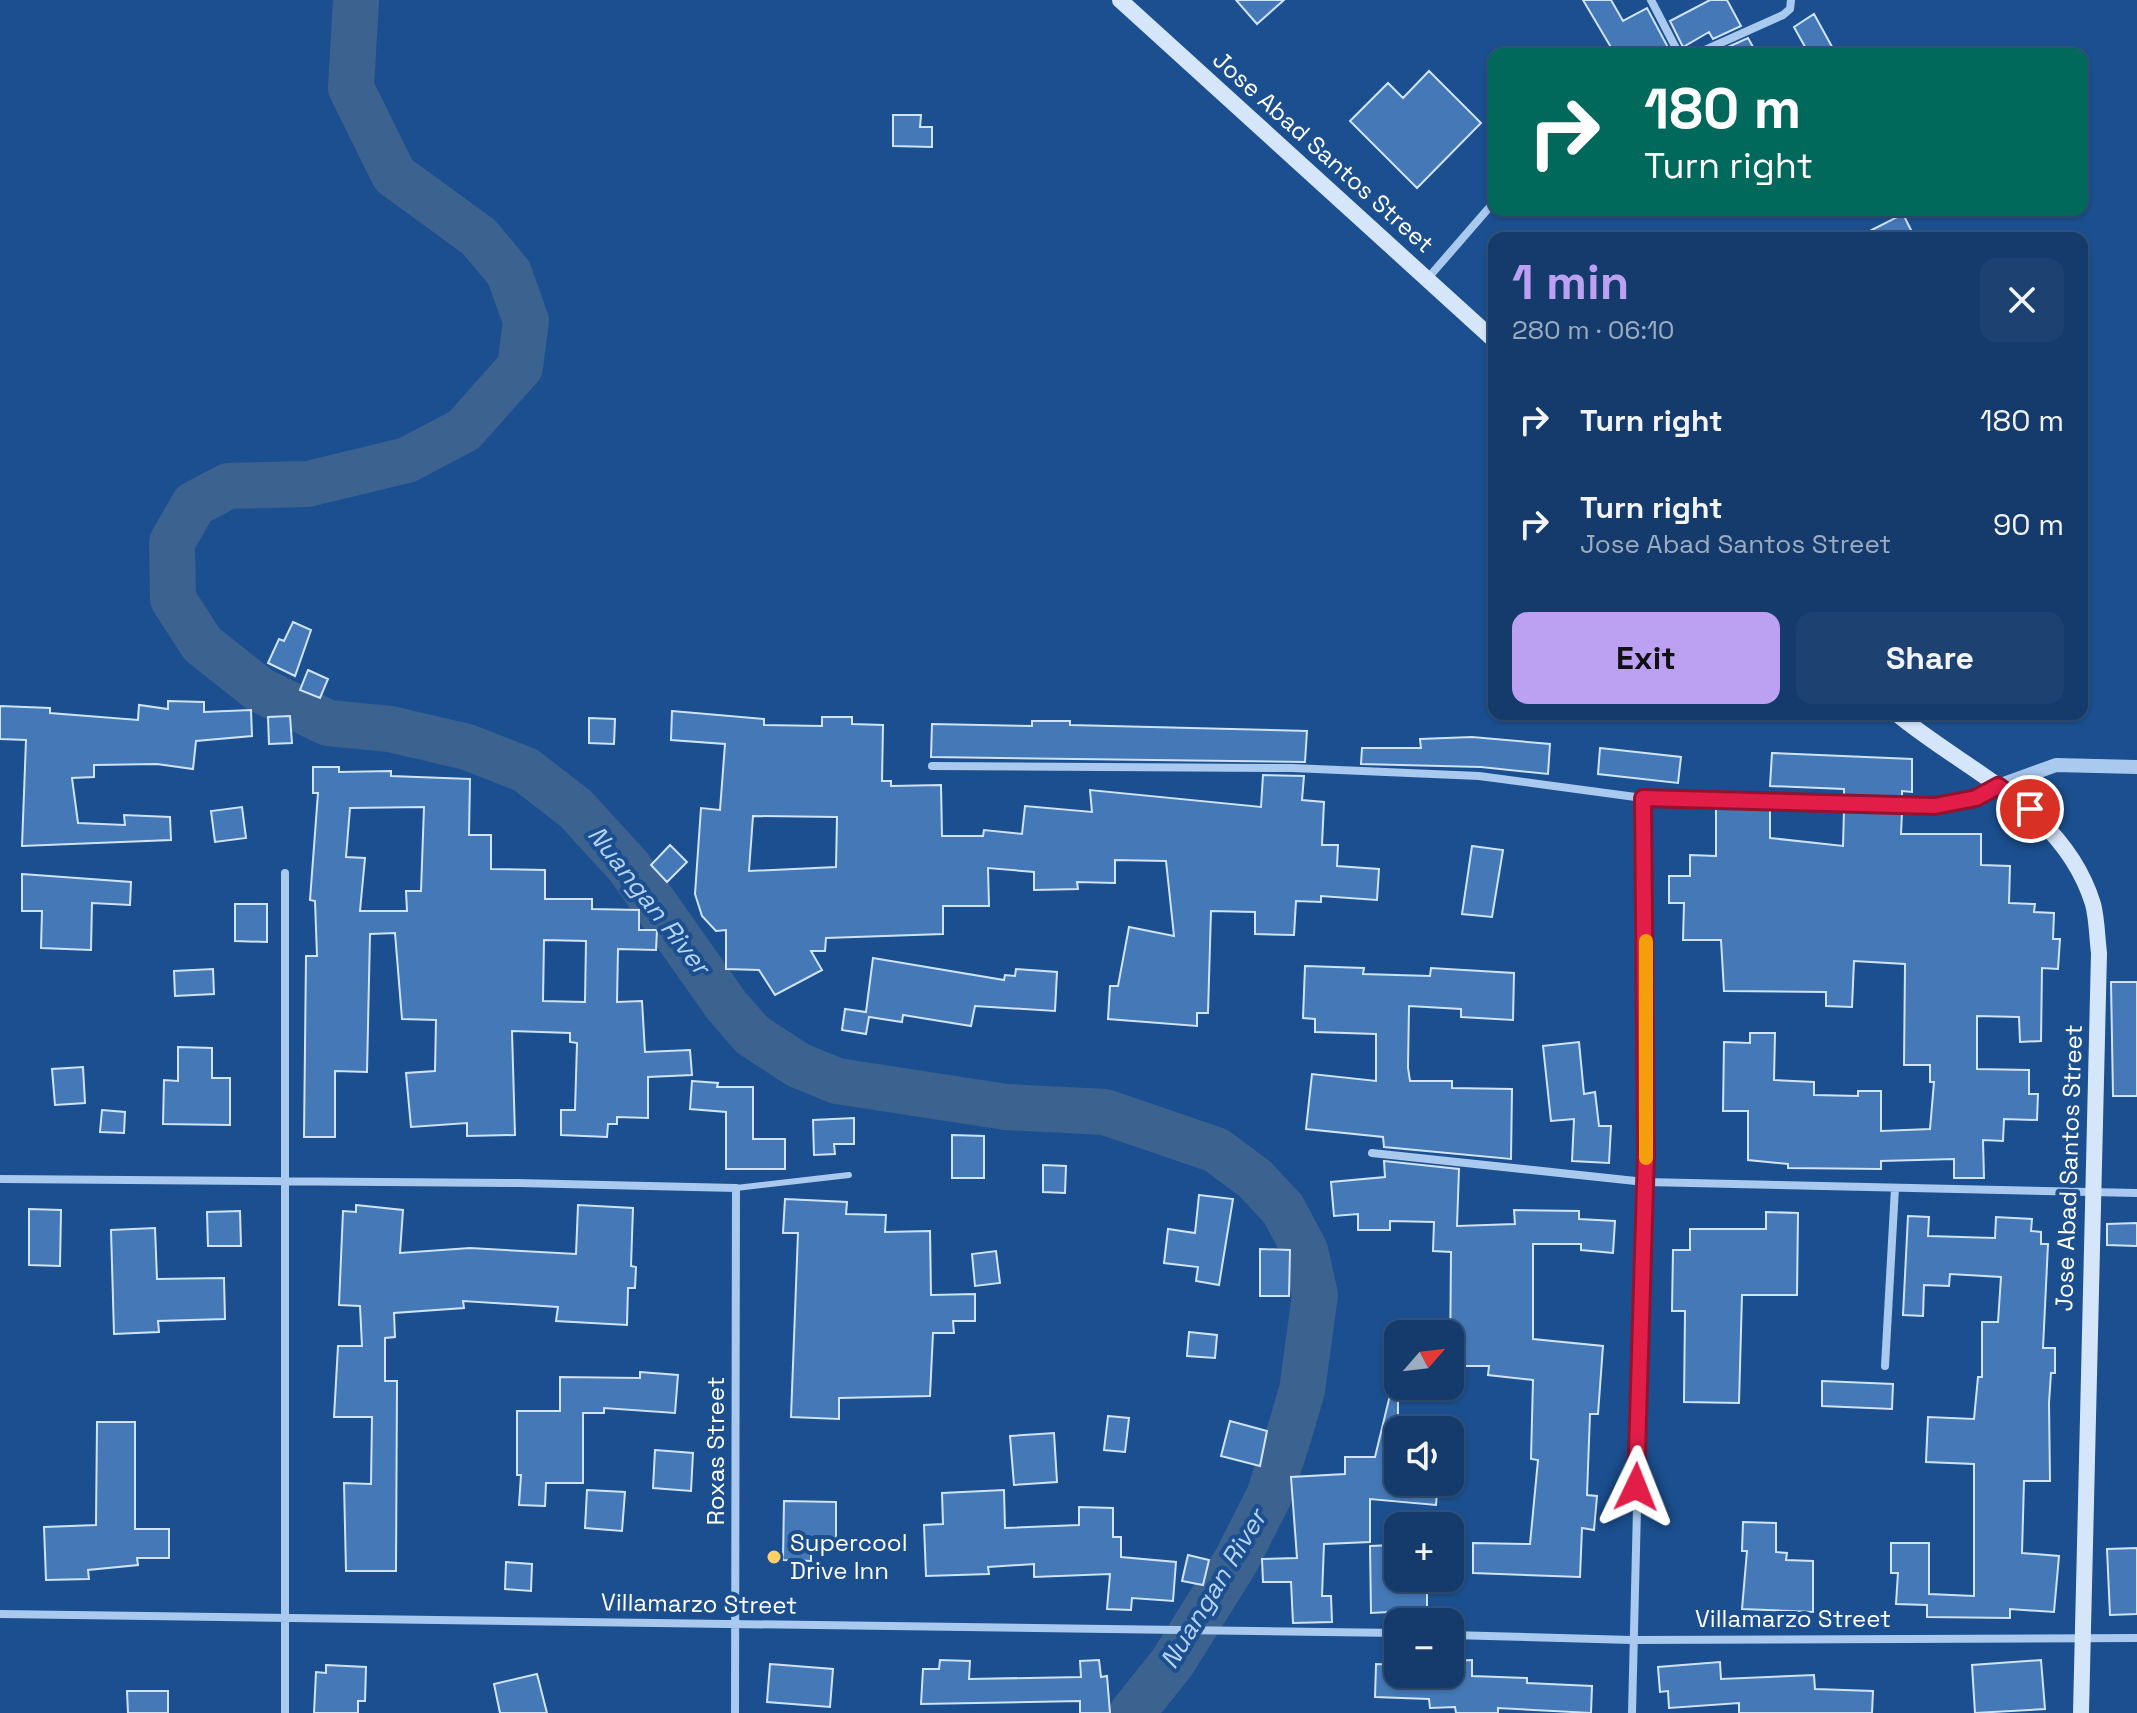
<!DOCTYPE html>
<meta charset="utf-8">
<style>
:root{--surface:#143b6b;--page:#1d4271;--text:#f1f3f6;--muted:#9dadc1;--line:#33557e;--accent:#bca0f2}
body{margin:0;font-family:"Space Grotesk",sans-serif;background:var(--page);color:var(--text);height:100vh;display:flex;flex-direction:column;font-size:30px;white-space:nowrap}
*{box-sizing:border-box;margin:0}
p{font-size:26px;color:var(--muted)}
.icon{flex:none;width:44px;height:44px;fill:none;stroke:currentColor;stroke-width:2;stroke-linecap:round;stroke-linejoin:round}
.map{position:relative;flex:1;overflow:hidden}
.details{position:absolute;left:1488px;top:232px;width:600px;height:488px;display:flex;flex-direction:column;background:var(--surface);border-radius:16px;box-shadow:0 2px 6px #0004,0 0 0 2px var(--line)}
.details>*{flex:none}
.banner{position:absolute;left:1488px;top:48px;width:600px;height:168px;border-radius:16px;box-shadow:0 2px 6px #0004,0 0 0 2px var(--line);background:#00695c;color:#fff;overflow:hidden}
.needle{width:52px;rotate:62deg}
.buttons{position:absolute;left:1384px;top:1320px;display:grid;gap:16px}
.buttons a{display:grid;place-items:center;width:80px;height:80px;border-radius:16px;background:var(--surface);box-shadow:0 2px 6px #0004,0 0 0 2px var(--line);font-size:40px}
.pin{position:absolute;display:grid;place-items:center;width:68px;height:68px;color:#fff;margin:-34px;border:4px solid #fff;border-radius:50%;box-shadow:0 2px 8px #0007}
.me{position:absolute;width:88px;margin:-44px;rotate:2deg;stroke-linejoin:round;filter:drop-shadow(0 0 6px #0008)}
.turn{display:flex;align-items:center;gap:28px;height:168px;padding:0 24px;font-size:36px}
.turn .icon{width:104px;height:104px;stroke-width:2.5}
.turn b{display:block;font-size:56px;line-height:68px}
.round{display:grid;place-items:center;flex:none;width:84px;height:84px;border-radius:16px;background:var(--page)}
.headline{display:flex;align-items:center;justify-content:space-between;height:136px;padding:0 24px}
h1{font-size:48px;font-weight:600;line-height:60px;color:var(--accent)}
.cta{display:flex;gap:16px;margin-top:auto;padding:16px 24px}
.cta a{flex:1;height:92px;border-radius:16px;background:var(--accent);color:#111;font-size:32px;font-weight:600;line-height:92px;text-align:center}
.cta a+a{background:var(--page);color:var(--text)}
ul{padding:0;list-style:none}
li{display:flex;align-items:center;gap:24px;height:104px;padding:0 24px}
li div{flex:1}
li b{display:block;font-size:30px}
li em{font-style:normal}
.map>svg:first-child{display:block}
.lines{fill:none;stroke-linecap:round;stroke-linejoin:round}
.river{stroke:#3c6290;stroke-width:46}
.building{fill:#4478b7;stroke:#cfe3fa;stroke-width:2;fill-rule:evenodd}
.service{stroke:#a9c9ee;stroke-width:6}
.minor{stroke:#a9c9ee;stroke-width:8}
.tertiary{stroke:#a9c9ee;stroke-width:14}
.secondary{stroke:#d6e6fa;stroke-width:16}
.route-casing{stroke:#92132f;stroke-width:20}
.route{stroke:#e11d48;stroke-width:14}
.slow{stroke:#f59e0b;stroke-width:14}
.poi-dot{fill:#ffd166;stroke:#1b4f8f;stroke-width:3}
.labels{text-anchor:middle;stroke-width:8;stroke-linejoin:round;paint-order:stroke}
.street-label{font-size:24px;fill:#fff;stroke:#1b4f8f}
.poi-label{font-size:24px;fill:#fff;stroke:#1b4f8f;text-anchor:start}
.water-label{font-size:26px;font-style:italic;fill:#b5d3f5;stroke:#1b4f8f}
</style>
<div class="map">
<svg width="2137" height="1713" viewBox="0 0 2137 1713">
<rect width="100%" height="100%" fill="#1b4f8f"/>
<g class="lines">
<path class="river" d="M356 0 351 88 394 175 479 237 509 273 526 321 520 367 464 430 407 460 308 484 228 486 194 504 172 542 173 599 202 644 260 690 328 723 390 729 467 747 526 770 576 809 629 867 726 1005 752 1035 798 1065 837 1081 1006 1107 1105 1112 1216 1150 1255 1179 1283 1209 1305 1250 1315 1295 1302 1390 1288 1438 1269 1496 1236 1561 1172 1663 1132 1713"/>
</g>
<path class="building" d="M1236 0H1284L1257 24Z
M1583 0H1611L1623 21 1647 8 1671 53 1615 54Z
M1710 0H1727L1741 26 1713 39 1709 32 1683 47 1670 21Z
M1814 14 1836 54H1809L1794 27Z
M1748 38 1757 54 1719 51Z
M1429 71 1481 123 1417 188 1350 121 1388 83 1403 98Z
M893 115H921L920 127H932V147L893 146Z
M1903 214 1915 238H1856Z
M293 622 311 630 295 676 268 663 279 639 284 641Z
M308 670 328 679 320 698 300 690Z
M168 701 204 702V712L251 710 252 736 196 741 193 769 157 764 94 765V777L72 778 78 823 125 825 124 815 170 817 171 840 22 846 26 740 0 739V706L50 708V713L138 720 139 705 168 709Z
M672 711 764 719V725L822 726V717H852V724L883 725 882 781H891V786L941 785 942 836H983L984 830 1022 834 1025 806 1092 812 1090 790 1261 807 1263 775 1304 776 1302 800 1324 802 1322 845H1338L1337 866 1379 869 1377 900 1321 896V902L1296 901 1294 935 1255 934V912L1211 911 1208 1013H1197V1026L1108 1019 1110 986H1118L1129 927 1174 936 1166 861 1115 860V883L1077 882 1078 889 1034 890V872L988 868 989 906H943V934L826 938 825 951H811L822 970 775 995 759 970 726 969V930L716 931 702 916 695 894 701 808 720 810 725 744 671 740ZM753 816 837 817 836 867 749 871Z
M290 716 292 743 269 744 268 717Z
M589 718 615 719 614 744 589 743Z
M1032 721H1070V725L1307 731 1305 762 931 757 932 724 1032 726Z
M1472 737 1550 744 1548 774 1481 767 1361 764 1362 748H1421L1420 739Z
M1600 748 1681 757 1678 783 1598 774Z
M1772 753 1912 759V792L1902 791V798L1844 796V789L1770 786Z
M313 767H339V772L391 771V776L470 779 469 835H491V869L545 870V899H592V909L639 910V930H657L656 950 618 949 617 1002 642 1001 645 1052 690 1050 692 1075 648 1077V1118L617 1117V1124H608L607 1137 561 1135V1110H575L577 1043 570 1042V1033L512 1031 515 1135 467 1136V1123L411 1127 406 1073 435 1071 436 1020 402 1019 395 933 370 934 367 1072 335 1071V1137H304L306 956H317L315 901 310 900 318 793H313ZM424 807 421 891H406L407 911H360L365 858 346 857 350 808ZM544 940 586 941 585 1002 543 1001Z
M242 807 246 838 215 842 211 811Z
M1716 807 1770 808V838L1843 846 1844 810 1902 812 1901 834H1981V865L2010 866 2009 903 2035 904 2034 912 2054 913 2053 939H2060L2058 969 2042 968 2041 1041 2020 1042 2019 1017 1977 1016V1069L2029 1070V1094H2038L2037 1120 2004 1119 2003 1141 1983 1140 1984 1178H1954V1159L1881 1161V1169L1788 1168V1164L1748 1160V1111H1723L1724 1042 1750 1043V1033H1775L1774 1080 1814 1082V1095L1858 1096V1091H1881V1131L1930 1129 1934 1082H1930V1065H1904L1905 964 1854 961 1852 1007 1826 1006V992L1724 991 1721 940H1683L1684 903H1669V876H1690V855L1716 856Z
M670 845 687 862 667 882 651 865Z
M1472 846 1503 850 1492 917 1462 914Z
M22 874 131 882 130 905 92 903 91 950 41 948 42 911H22Z
M235 904H267V942L235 941Z
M873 958 1004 980 1005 975 1015 976 1016 969 1057 972 1055 1011 975 1006 971 1026 903 1015 902 1022 869 1017 866 1034 842 1030 845 1009 866 1012Z
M1305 966 1364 968 1363 974 1430 976 1431 968 1514 973 1513 1020 1461 1017V1009L1409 1006 1408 1068 1410 1081H1452V1088L1512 1089 1511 1159 1384 1147 1383 1137 1306 1129 1312 1074 1376 1081V1034L1315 1032V1019L1303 1018Z
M213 969 214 994 175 996 174 971Z
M2111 982H2137V1096H2113Z
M1579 1042 1584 1094 1595 1092 1599 1126H1611L1609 1163 1572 1161 1574 1119 1551 1121 1543 1046Z
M178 1047 212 1048V1078H230V1125L163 1124 164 1080 178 1081Z
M83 1067 85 1103 55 1105 52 1069Z
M692 1081 718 1083 717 1087H753V1139H785V1169H726V1112L690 1109Z
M102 1110 125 1112 124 1133 100 1132Z
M854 1118V1144H834L835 1154 814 1155 813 1120Z
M952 1135 984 1136V1178H952Z
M1384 1161 1459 1169 1457 1226 1515 1224 1514 1210 1579 1211V1219L1615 1221 1613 1253 1581 1250V1244H1533V1339L1603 1346 1598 1414H1590L1587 1495 1597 1496 1594 1530 1582 1528 1580 1577 1473 1573V1543L1530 1544 1538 1460 1531 1459 1533 1380 1488 1375 1489 1366H1450L1451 1252 1433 1251 1434 1222 1390 1221V1230H1358V1214L1334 1216 1331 1182 1385 1177Z
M1043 1165 1066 1166 1065 1193 1043 1192Z
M1199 1195 1233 1199 1219 1285 1196 1281 1198 1267 1164 1263 1168 1229 1195 1233Z
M785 1199 847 1202 846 1214 886 1215 885 1232 930 1231 931 1295 975 1294V1321H953L954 1333H933L930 1396 839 1398V1419L791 1417 798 1233H783Z
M356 1205 403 1210 400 1253 470 1248 576 1254 578 1205 633 1208 631 1266 636 1267 635 1288H628L627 1325 556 1321 558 1307 463 1301 464 1308 394 1313 395 1337 385 1338V1381H397L396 1571H346L344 1483 371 1484 372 1417H334L338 1346H362L360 1306 339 1305 343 1211 356 1212Z
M29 1209 61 1210 60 1266 29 1265Z
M240 1211 241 1246H208L207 1212Z
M1766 1212 1798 1213 1797 1295H1742L1739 1403 1684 1402 1685 1311H1672L1673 1250H1690V1229H1766Z
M1908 1216 1929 1217 1928 1236 1995 1238 1996 1217 2032 1219 2031 1231 2041 1232V1244H2048L2043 1348H2055V1373H2051L2049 1403 2050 1481H2024L2022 1553 2059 1556 2054 1612 2010 1609V1618L1927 1617V1605L1896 1604 1898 1573H1891V1543H1929V1594L1974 1596V1464L1926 1462 1928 1417 1974 1419 1978 1377H1982V1322H1998L2001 1277 1950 1274 1949 1286 1924 1285 1923 1316 1903 1315Z
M2137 1223V1246L2107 1245V1224Z
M155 1228 157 1279 224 1278 225 1319 158 1321 159 1332 114 1334 111 1230Z
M1260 1249 1290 1250 1289 1296H1260Z
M996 1251 1000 1283 975 1286 972 1254Z
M1189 1332 1217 1335 1215 1358 1187 1356Z
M640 1372 678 1375 675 1413 604 1408V1413H583V1483H546L545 1506 519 1505 521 1475H517V1411H560V1377L640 1378Z
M1822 1381 1893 1384 1892 1409 1822 1406Z
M1390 1395 1398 1396V1482H1438L1436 1505 1370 1499V1542L1324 1544 1322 1596H1331L1332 1622 1293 1623 1291 1582H1263L1262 1559 1297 1558 1291 1477 1345 1474V1457H1375Z
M1108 1416 1129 1418 1125 1452 1104 1450Z
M1230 1421 1267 1431 1260 1466 1221 1456Z
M97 1422H135V1529H169V1558H137L138 1565 88 1570 89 1579 46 1580 44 1527 96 1525Z
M1054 1433 1057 1482 1014 1485 1010 1436Z
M655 1450 693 1453 691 1491 653 1488Z
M587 1490 625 1492 622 1531 585 1528Z
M1004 1490 1005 1528 1079 1525V1507L1113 1508V1537H1121V1557L1176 1562 1173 1601 1132 1598 1131 1610 1107 1609 1110 1574 1034 1577V1564L988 1567 989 1574 926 1576 924 1525 943 1524 942 1493Z
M784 1501 836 1502V1551H811V1561L783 1560Z
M1743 1522 1776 1523V1552L1787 1553 1786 1560 1813 1561V1612L1742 1609 1747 1551H1742Z
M1394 1545 1395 1578H1421L1420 1585H1427V1610L1371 1613 1370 1546Z
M2137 1548V1614L2110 1615 2107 1549Z
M1188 1555 1209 1560 1203 1585 1182 1581Z
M506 1562 532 1564 531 1591 505 1589Z
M940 1660 970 1661 969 1679 1081 1677 1080 1661 1099 1660 1101 1677 1107 1676 1110 1713H1080V1701L921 1704 923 1669H939Z
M1472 1660V1676L1527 1678V1683L1592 1686 1591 1713 1498 1708V1713H1456L1455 1707 1430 1708 1429 1699 1375 1697 1376 1664 1398 1665V1674H1450V1661Z
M2041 1660 2045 1709 1975 1713 1972 1665Z
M1720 1662 1721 1679 1814 1675 1815 1689 1873 1691 1872 1713H1739V1703L1669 1708 1668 1691 1660 1692 1658 1667Z
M770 1664 833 1669 830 1707 767 1702Z
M326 1665 366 1667 365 1701H358V1713H314L316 1672 326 1673Z
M537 1674 547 1713H500L494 1684Z
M127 1691H168V1713H128Z"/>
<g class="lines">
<path class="service" d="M736 1188 849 1175"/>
<path class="minor" d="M1651 0 1679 54
M1696 54 1783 15 1790 9 1791 0
M1428 278 1494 202
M932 766 1292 768 1479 776 1643 798 1935 806 1976 798 1997 786
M285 873V1713
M1372 1153 1645 1182 2137 1193
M0 1179 518 1183 736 1188 735 1713
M1885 1366 1895 1188
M0 1614 1398 1633
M1450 1635 1632 1640 2137 1638
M1632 1713 1645 1182 1643 798"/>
<path class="tertiary" d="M1998 786 2056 765 2137 767"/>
<path class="secondary" d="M1120 0 1494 340
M1897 714C1967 772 2064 809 2093 904 2097 919 2097 937 2099 953L2081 1713"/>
</g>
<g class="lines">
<g class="route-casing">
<path id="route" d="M1636 1487 1646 1153 1643 798 1935 806 1976 798 1998 786 2030 809"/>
</g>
<use href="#route" class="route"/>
<path class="slow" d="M1646 941V1158"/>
</g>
<circle class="poi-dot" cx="774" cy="1557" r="8"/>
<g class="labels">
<g class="street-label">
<text transform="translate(1323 152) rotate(42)" y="8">Jose Abad Santos Street</text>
<text transform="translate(2069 1168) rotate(-88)" y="8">Jose Abad Santos Street</text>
<text transform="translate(716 1451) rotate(-90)" y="8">Roxas Street</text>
<text transform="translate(699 1604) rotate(1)" y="8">Villamarzo Street</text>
<text x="1793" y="1627">Villamarzo Street</text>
</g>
<g class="poi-label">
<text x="790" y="1551">Supercool<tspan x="790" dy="28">Drive Inn</tspan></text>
</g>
<g class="water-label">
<text transform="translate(649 900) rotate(52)" y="9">Nuangan River</text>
<text transform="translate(1213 1589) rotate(-59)" y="9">Nuangan River</text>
</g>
</g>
</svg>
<div class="buttons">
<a><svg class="needle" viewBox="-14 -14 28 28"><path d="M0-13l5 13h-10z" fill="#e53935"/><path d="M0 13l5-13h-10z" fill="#9dadc1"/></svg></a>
<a><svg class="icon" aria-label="sound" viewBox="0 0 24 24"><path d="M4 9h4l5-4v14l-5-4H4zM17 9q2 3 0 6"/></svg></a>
<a>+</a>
<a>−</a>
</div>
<div class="pin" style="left:2030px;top:809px;background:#d93025"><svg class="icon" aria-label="arrive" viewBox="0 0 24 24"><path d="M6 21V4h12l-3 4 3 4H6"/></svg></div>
<svg class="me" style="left:1636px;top:1487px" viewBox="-20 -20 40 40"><path d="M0-17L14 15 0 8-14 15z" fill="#e11d48" stroke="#fff" stroke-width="4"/></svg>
<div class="banner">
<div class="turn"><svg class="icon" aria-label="right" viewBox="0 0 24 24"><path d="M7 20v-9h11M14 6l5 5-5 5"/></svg><div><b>180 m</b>Turn right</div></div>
</div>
<section class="details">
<div class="headline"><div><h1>1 min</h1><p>280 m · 06:10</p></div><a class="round"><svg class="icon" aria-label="close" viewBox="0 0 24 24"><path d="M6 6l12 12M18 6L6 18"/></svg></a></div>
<ul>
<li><svg class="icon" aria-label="right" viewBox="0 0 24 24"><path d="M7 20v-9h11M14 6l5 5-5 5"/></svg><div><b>Turn right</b></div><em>180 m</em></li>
<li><svg class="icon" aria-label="right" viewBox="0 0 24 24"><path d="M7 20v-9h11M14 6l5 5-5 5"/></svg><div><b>Turn right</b><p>Jose Abad Santos Street</p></div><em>90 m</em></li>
</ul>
<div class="cta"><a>Exit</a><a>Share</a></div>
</section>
</div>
